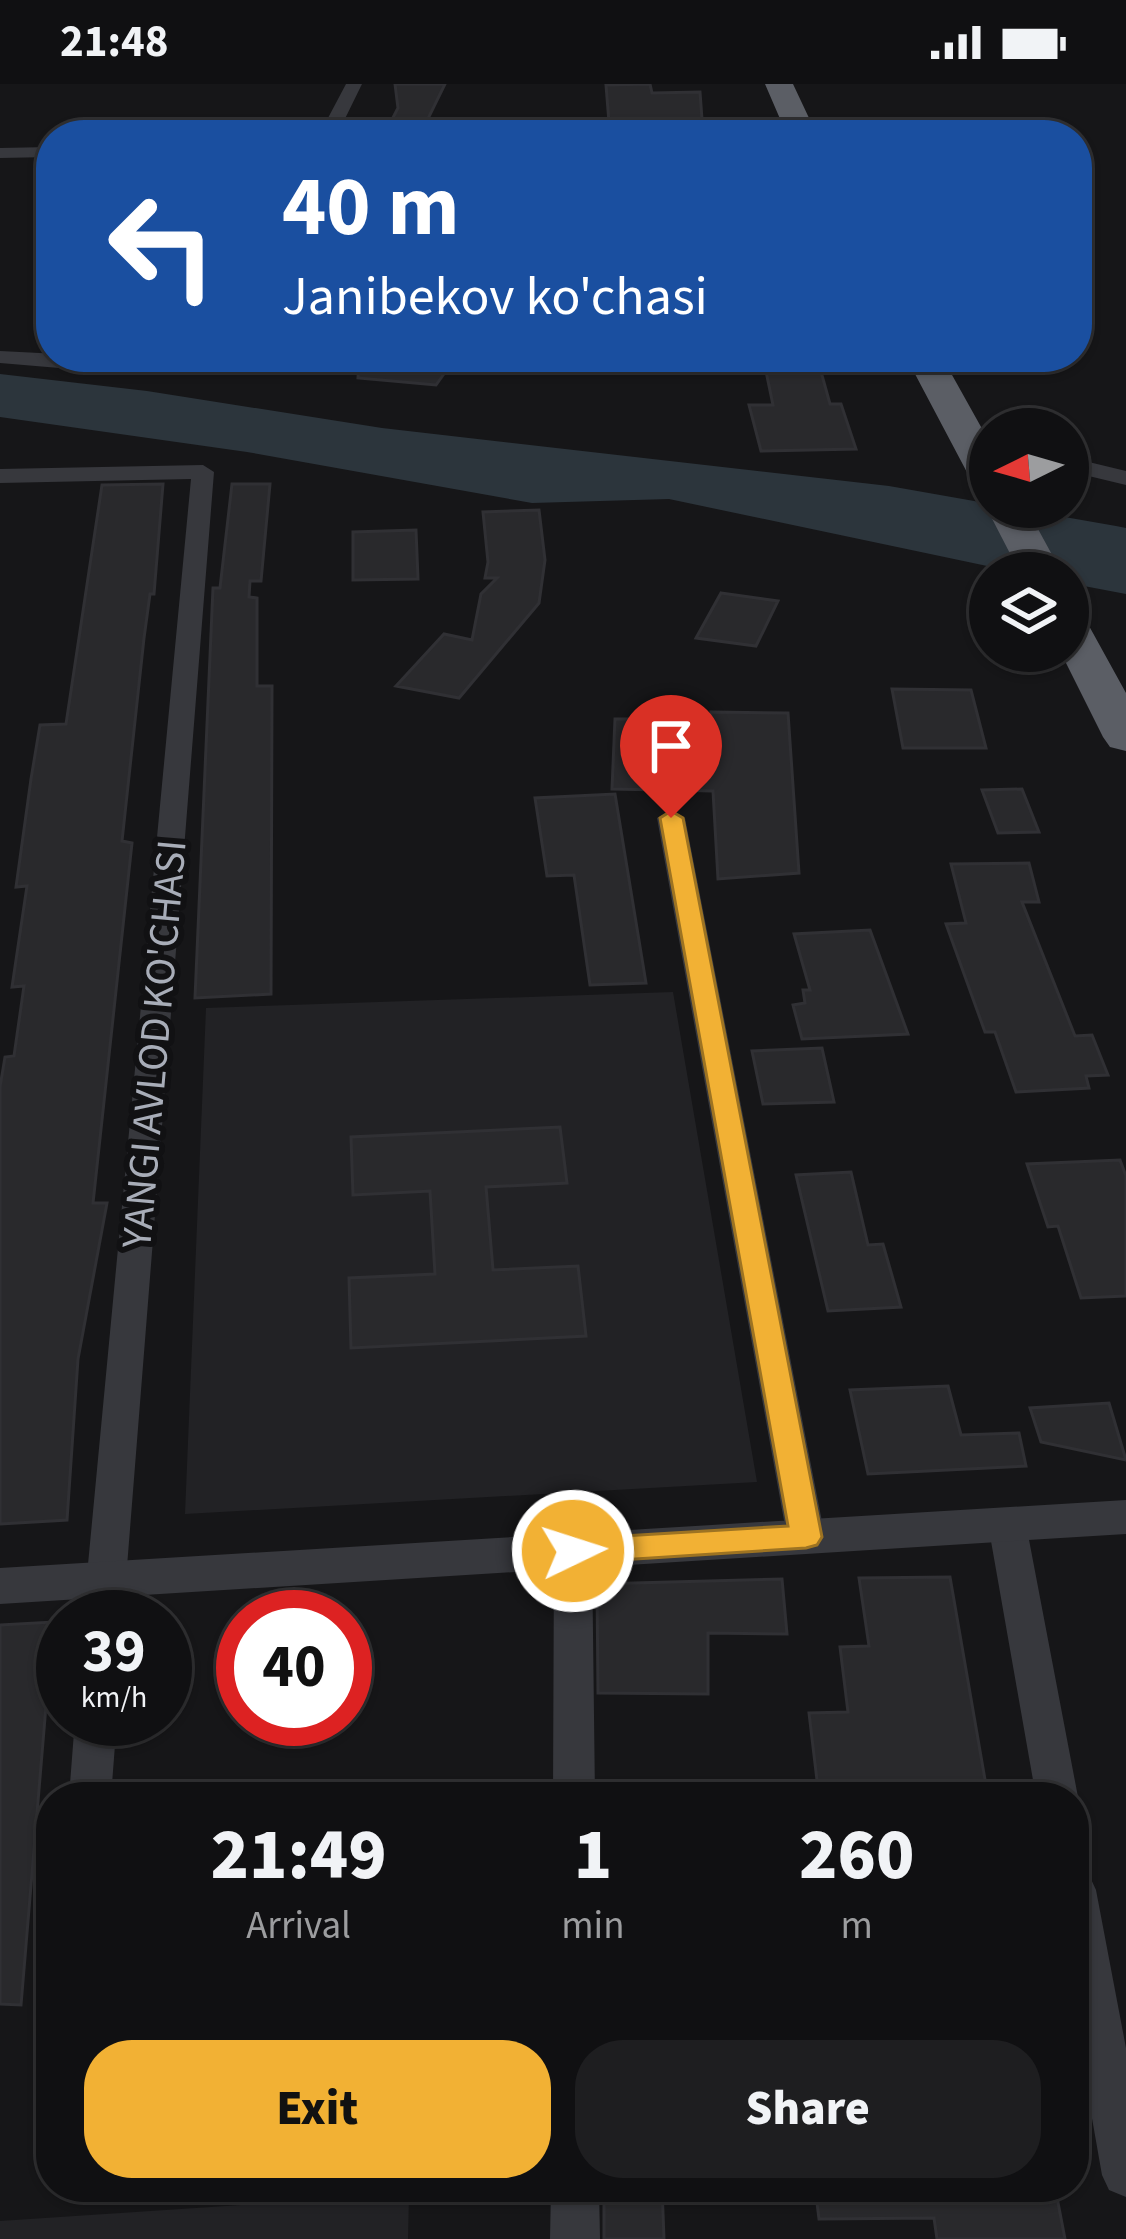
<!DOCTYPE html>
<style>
:root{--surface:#101012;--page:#1e1e20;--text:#f1f3f6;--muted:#9c9d9f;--line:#303032;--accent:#f2b134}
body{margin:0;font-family:"Source Sans 3",sans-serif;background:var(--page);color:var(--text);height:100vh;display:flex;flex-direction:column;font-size:45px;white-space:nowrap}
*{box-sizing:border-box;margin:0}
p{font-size:39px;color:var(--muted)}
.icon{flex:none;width:66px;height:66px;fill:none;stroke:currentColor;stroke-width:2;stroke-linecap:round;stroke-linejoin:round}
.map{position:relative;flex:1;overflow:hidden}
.drawer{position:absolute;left:36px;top:1698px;width:1053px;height:420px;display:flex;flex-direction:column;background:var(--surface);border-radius:48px;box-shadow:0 3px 9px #0004,0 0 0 3px var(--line)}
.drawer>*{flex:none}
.banner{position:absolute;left:36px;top:36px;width:1056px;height:252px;border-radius:48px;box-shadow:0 3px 9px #0004,0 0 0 3px var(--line);background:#1a4fa0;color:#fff;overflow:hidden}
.needle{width:78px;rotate:265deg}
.tools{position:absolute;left:969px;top:324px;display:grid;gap:24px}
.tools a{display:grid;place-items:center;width:120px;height:120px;border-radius:50%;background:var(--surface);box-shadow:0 3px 9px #0004,0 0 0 3px var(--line);font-size:60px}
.speed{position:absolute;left:36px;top:1506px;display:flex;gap:24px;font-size:60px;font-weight:700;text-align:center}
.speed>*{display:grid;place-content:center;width:156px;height:156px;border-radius:50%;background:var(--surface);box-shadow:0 3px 9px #0004,0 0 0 3px var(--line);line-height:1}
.speed small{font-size:30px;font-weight:400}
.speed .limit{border:18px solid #d22;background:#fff;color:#111}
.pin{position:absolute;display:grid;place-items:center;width:102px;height:102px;color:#fff;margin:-123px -51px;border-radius:50% 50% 50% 0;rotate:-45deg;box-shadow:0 0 12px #0007}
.pin .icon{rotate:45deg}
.me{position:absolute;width:132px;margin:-66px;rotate:86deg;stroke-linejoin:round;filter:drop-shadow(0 0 9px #0008)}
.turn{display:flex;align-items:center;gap:42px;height:252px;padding:0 48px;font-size:54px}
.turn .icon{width:156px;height:156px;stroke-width:2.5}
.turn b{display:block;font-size:84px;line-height:102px}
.eta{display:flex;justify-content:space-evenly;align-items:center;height:204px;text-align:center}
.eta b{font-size:72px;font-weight:800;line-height:84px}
.cta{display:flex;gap:24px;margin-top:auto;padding:24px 48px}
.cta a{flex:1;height:138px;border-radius:48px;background:var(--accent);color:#111;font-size:48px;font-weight:800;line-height:138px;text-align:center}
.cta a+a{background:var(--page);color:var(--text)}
.status{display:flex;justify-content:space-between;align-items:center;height:84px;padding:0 60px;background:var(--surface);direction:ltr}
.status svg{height:33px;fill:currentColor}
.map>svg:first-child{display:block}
.built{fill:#222225}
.water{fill:#2c353c}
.building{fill:#29292c;stroke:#303034;stroke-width:3}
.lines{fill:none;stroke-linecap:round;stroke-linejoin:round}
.minor{fill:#37383d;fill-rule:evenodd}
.tertiary{fill:#37383d;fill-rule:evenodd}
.trunk{fill:#5b5e65;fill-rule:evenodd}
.route{fill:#f2b134;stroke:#9d7322;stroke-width:3}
.labels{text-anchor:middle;stroke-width:12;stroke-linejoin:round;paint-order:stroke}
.street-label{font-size:42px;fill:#a8adb8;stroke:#111113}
</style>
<div class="status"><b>21:48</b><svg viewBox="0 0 49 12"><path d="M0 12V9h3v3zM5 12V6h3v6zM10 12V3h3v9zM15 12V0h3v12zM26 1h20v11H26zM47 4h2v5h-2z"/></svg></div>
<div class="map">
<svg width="1126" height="2155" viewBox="0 0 1126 2155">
<rect width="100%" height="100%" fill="#161618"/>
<path class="built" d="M673 908 757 1398 185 1430 206 924Z
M409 2110 408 2155H0V2137Z"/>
<path class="water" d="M0 290 147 307 382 344 889 402 1116 442 1126 444V510L1068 499V489H1020L669 415 532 419 247 368 0 333Z"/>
<path class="building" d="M395 0H445L420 51H384L398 24Z
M650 0 652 9 700 8 703 49 610 51 606 1Z
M359 273H456L436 301 358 294Z
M763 273H805L807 284H820L830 320H841L856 365 761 367 749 321H773Z
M163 400 154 510H150L144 554 122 757 132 759 93 1119H107L78 1275 67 1436 0 1440V1003L5 973 14 972 24 902 12 903 27 802 16 803 31 695 40 641 66 640 102 401Z
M232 400H270L261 497H250L249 513 257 514V602H272L271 910 195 914 213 504H220Z
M539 426 545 476 539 519 459 614 396 602 444 550 472 556 481 510 497 494H485L488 478 483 428Z
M416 446 418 495 353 496V448Z
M721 509 778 517 756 562 696 554Z
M892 605 971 606 986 664H903Z
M711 628 788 629 799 789 718 795 713 707 612 705 615 635H711Z
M1022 705 1039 748 998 749 982 706Z
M615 710 646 899 590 901 574 791 547 792 535 714Z
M1029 779 1039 818H1022L1075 952 1092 951 1108 991 1086 992 1089 1004 1016 1008 995 948H985L946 840 966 839 951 780Z
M870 846 908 950 802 955 793 921 805 919 803 906H810L794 850Z
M822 964 834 1018 763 1020 752 967Z
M560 1043 567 1099 486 1103 493 1186 578 1182 586 1252 351 1264 349 1194 435 1190 430 1107 353 1111 351 1053Z
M1120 1076 1126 1092V1212L1081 1214 1058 1142 1048 1143 1027 1080Z
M851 1088 868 1161 883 1160 901 1223 828 1227 796 1091Z
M948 1302 961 1351 1019 1349 1026 1382 868 1390 850 1306Z
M1109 1319 1126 1376 1041 1358 1030 1324Z
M950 1493 988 1713H819L809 1629 848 1628 840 1563 869 1562 859 1494Z
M782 1495 787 1550 708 1549V1610L598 1609 597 1500Z
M53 1538 21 1921 0 1920V1541Z
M604 2103H662L664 2155H604Z
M815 2103H1055L1065 2155H937L934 2134 819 2135Z"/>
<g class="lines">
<path class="minor" d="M346 0H362L337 51H319Z
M51 63V73L0 74V64Z
M0 267 118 273 95 287 0 279Z
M1068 373 1126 387V401L1068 387Z
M203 381 214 388 123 1533H83L191 395 0 399V385Z
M671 726 685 734 825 1453 820 1463 806 1467 792 1463 787 1453 657 734Z
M1007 1426 1021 1430 1026 1440 1078 1713 1074 1721V1713H1036L988 1440 993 1430Z
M573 1453 587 1457 592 1467 595 1713H553L554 1467 559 1457Z
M75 1635H117L111 1713H69Z
M1074 1788 1090 1793 1096 1806 1126 1964V2113L1109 2106 1102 2091 1074 1932Z
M551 2103H599L600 2155H550Z"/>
<path class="tertiary" d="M1126 1416V1450L0 1520V1484Z"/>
<path class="trunk" d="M765 0H793L817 51H787Z
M906 273H942L990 359V406L976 402 970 394Z
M990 417V423H1026L1062 489H1020L986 423Z
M1068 527 1083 531 1126 609V667L1110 663 1103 653 1060 567H1068Z"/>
</g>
<path class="route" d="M671 727 683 734 822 1453 817 1461 806 1464 573 1479 562 1475 557 1467 562 1459 573 1455 788 1442 660 734Z"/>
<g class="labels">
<g class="street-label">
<text transform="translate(153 960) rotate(-85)" y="15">YANGI AVLOD KO'CHASI</text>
</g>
</g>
</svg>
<div class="tools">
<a><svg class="needle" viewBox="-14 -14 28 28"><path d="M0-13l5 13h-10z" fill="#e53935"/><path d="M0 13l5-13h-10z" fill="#9c9d9f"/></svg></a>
<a><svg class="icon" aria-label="layers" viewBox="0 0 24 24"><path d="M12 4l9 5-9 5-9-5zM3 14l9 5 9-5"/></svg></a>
</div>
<div class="speed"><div>39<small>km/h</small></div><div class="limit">40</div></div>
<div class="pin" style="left:671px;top:734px;background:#d93025"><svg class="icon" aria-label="arrive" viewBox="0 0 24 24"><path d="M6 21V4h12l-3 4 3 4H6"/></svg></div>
<svg class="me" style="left:573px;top:1467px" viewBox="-20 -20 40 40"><circle r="17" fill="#f2b134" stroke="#fff" stroke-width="3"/><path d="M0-11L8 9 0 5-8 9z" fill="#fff"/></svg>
<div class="banner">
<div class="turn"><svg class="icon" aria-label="left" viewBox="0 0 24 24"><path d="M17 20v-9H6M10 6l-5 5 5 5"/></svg><div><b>40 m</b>Janibekov ko'chasi</div></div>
</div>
<section class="drawer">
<div class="eta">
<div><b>21:49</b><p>Arrival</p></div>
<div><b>1</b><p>min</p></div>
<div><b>260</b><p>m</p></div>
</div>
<div class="cta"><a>Exit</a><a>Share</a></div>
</section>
</div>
